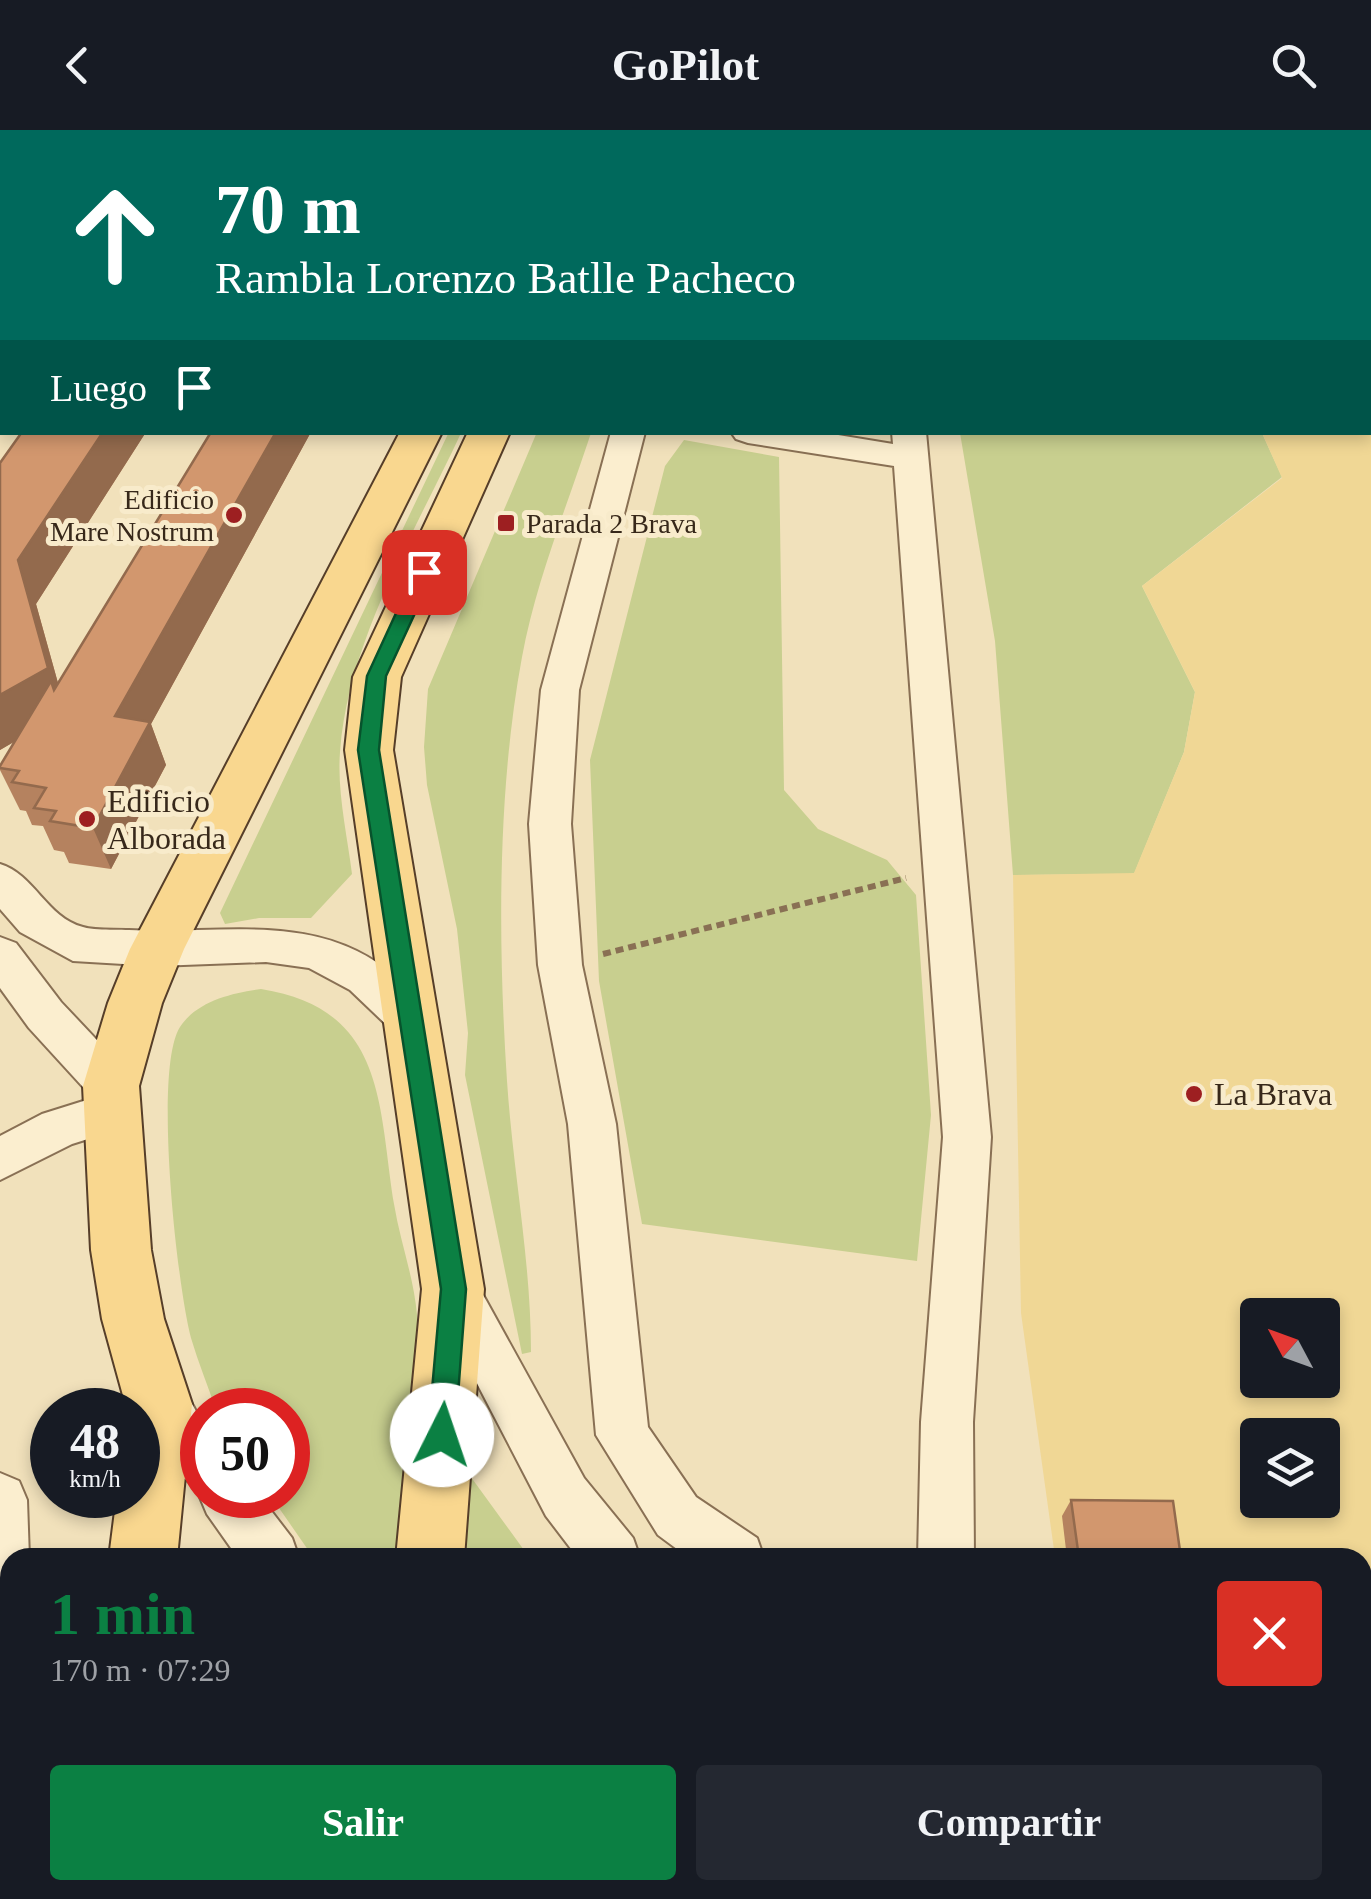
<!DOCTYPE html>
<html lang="es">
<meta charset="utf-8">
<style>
:root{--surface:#171b24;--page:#242831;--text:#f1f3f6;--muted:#9ea1a6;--accent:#0b8043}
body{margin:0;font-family:"Times New Roman",serif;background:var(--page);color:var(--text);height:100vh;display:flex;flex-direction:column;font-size:38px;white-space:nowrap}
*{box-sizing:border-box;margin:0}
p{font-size:32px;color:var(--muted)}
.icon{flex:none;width:55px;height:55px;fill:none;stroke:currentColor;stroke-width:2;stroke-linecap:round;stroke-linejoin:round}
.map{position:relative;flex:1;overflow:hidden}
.drawer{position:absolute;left:0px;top:1418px;width:1372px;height:352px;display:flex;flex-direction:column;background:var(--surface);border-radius:30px 30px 0 0;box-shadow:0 5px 15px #0003}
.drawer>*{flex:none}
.banner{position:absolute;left:0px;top:0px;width:1372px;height:305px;box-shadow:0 5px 15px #0003;background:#00695c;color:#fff;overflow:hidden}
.needle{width:65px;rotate:311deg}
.buttons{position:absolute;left:1240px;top:1168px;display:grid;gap:20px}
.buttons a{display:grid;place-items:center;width:100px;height:100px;border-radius:10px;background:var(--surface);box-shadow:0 5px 15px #0003;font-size:50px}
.speed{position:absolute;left:30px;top:1258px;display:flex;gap:20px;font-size:50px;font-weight:700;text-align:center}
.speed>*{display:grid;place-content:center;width:130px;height:130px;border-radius:50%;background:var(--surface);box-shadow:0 5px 15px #0003;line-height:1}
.speed small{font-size:25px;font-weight:400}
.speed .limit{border:15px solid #d22;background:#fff;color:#111}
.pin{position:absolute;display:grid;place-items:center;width:85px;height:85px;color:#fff;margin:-42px;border-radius:20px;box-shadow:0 5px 15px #0006}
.me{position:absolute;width:110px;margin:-55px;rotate:4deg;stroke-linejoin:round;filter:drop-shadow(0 0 8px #0008)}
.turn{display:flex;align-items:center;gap:35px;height:210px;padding:0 50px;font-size:45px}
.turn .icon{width:130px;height:130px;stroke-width:2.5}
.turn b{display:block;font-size:70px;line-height:85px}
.then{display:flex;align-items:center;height:95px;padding:0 50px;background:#0003;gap:20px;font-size:38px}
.round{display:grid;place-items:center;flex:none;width:105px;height:105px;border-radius:10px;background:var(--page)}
.headline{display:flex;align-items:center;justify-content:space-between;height:170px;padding:0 50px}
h1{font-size:60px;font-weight:700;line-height:75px;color:var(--accent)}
.primary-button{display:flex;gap:20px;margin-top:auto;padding:20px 50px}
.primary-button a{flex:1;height:115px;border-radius:10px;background:var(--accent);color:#fff;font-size:40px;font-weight:700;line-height:115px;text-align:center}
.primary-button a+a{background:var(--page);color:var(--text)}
header{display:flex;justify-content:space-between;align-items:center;height:130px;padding:0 50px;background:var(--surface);font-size:45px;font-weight:700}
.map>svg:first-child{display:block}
.green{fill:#c8cf8f}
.sand{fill:#f0d795;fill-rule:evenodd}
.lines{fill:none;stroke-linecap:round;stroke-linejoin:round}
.minor-casing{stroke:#897054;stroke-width:4}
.major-casing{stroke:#563e29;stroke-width:4}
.path-far1{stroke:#897054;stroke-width:6;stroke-dasharray:8 5;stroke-linecap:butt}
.path{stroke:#897054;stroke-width:8;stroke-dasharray:9 6;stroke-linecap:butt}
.minor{fill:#fbeecf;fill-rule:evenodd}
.major{fill:#f9d78f;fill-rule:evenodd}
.wall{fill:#b5825f}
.shaded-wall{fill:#936a4d}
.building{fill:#d2976e;stroke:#936a4d;stroke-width:2.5}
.route{fill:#0b8043;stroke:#07532c;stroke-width:2.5}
.poi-dot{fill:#9d1f21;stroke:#f8ebcb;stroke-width:4}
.labels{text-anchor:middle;stroke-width:10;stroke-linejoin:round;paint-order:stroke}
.far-poi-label{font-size:28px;fill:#37281a;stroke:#f8ebcb;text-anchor:end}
.poi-label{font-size:32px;fill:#37281a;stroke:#f8ebcb;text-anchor:start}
</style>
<header><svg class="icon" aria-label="back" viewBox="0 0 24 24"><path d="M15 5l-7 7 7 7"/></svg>GoPilot<svg class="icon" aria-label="search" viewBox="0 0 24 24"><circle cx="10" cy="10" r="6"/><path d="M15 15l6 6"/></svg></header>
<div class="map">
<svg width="1371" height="1769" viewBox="0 0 1371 1769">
<rect width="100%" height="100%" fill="#f1e1bb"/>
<path class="green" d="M537 302 591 303C567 376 536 451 522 527 497 662 498 814 507 951 513 1042 531 1131 531 1222L522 1224 465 945 468 903 457 799 427 655 424 617 428 559Z
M461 303C415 402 348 511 340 622 337 662 347 704 352 744L311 788H259L225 794 220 783 448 304Z
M960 303H1262L1282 347 1142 456 1195 562 1184 622 1134 744 1013 745 995 511Z
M684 310 779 327 784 660 818 699 887 730 916 765 931 985 917 1131 642 1094 599 851 590 630 665 336Z
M261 859C386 879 378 973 394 1074 400 1111 414 1148 417 1185 423 1266 412 1347 405 1427H313L270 1365H288V1280H216C208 1256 198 1232 191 1208 177 1155 153 939 180 897 197 871 232 863 261 859Z
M468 1343 529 1427 465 1428Z
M210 1760H323L321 1769H209Z"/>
<path class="sand" d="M1132 0H1371V1769H1103L1102 1760H1362V1428L1055 1427 1021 1183 1013 745 1134 743 1184 622 1195 562 1142 456 1282 348 1262 303 1370 302V2ZM1258 1185H1322V1250H1258ZM1258 1305H1322V1370H1258Z"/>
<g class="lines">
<g class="minor-casing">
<path id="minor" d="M28 0H60L61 2H30Z
M650 0H695L696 2H652Z
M2 60V78L0 79V61Z
M611 302H645L579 560 571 694 582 835 616 994 648 1297 696 1367 757 1408 764 1428H689L658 1405 596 1305 568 994 538 835 529 694 541 560Z
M731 302H820L893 314 892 302H926L991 1007 973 1292 974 1428H918L921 1292 943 1007 894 336 748 313 736 309Z
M0 734C34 744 47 788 83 797 97 801 115 799 129 800 223 805 323 779 399 850 412 863 425 873 434 890L427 903 411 909 395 903 350 860 309 838 266 832 157 836 73 831 20 802 0 779Z
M0 807 16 813 61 872 127 942 134 956 128 968 135 982 129 996 72 1014 0 1050V1006L42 984 93 968 29 898 0 858Z
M453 1136 471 1143 584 1348 633 1408 640 1428H578L546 1386 428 1159 435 1143Z
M160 1249C213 1270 202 1318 202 1365H259L292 1408 299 1428H238L207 1384 199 1365 202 1359C168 1345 150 1303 134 1274L142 1256Z
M0 1343 19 1351 27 1370 29 1428H10V1760H39V1769H0Z
M506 1760H586L590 1769H510Z
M821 1760H888L884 1769H817Z"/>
</g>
<g class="major-casing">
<path id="major" d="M400 302H442L184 819 162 873 139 956 151 1120 164 1189 192 1274 177 1428H109L117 1365H138V1280H127L102 1189 91 1120 83 956 108 873 130 819Z
M468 302H510L401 547 393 620 484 1159 464 1428H396L422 1159 345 620 353 547Z
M110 1760H186V1769H110Z
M322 1760H398L396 1769H320Z"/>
</g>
<path class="path-far1" d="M603 824 906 748"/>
<path class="path" d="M249 1760 266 1769"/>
<use href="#minor" class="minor"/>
<use href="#major" class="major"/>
</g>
<path class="wall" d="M22 302H146L36 474 58 553 211 302H311L151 594 166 635 111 739 69 733 64 722 54 720 43 696 32 695 26 681 20 680 0 640V636L15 611 0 620Z
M1071 1370 1181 1428H1067L1062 1386Z
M1107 1760H1234L1235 1769H1108Z"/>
<path class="shaded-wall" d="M279 0H316L315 2H277Z
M458 0H486L485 2H456Z
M1 76 2 81V162L0 166Z
M103 302H146L36 474 66 582 0 620V565L18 430Z
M276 302H311L151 594 166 635 111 739 93 698 115 586Z"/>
<path class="building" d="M226 0H279L277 2H225Z
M395 0H458L456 2H393Z
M22 302H103L18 430 48 538 0 565V333Z
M211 302H276L115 586 150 592 93 698 50 691 56 681 34 678 46 658 12 652 19 641 0 638V636L51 551 54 560Z
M1071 1370 1173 1371 1181 1428H1079Z
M1120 1760H1234L1235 1769H1121Z"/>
<path class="route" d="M424 436 434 442 386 546 379 620 466 1159 455 1305 451 1314 442 1318 432 1314 428 1305 441 1159 358 620 367 546 415 442Z"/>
<g class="poi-dot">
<circle cx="234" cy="385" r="10"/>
<rect x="496" y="383" width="20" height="20" rx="5"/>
<circle cx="87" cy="689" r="10"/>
<circle cx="1194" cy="964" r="10"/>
</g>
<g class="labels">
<g class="far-poi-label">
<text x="214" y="379">Edificio<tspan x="214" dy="32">Mare Nostrum</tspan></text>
<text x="526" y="403" text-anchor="start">Parada 2 Brava</text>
</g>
<g class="poi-label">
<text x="107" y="682">Edificio<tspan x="107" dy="37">Alborada</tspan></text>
<text x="1214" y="975">La Brava</text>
</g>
</g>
</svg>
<div class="buttons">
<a><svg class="needle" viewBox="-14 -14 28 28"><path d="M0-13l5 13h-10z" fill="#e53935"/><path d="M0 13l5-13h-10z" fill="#9ea1a6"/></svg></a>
<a><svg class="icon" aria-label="layers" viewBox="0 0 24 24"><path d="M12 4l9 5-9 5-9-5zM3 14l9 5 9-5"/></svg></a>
</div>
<div class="speed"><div>48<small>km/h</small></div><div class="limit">50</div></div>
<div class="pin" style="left:424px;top:442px;background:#d93025"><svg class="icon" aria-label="arrive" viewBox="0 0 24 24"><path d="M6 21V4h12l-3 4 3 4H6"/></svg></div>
<svg class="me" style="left:442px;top:1305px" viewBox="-20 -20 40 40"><circle r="19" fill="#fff"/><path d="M0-13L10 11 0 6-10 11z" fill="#0b8043"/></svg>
<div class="banner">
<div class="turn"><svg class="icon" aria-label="ahead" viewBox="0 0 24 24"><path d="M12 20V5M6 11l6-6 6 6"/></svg><div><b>70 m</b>Rambla Lorenzo Batlle Pacheco</div></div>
<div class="then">Luego<svg class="icon" aria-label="arrive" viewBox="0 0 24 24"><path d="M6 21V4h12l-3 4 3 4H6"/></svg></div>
</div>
<section class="drawer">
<div class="headline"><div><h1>1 min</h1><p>170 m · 07:29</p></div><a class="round" style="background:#d93025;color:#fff"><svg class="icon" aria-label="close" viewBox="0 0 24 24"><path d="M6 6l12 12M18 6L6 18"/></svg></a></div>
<div class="primary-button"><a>Salir</a><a>Compartir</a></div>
</section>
</div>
